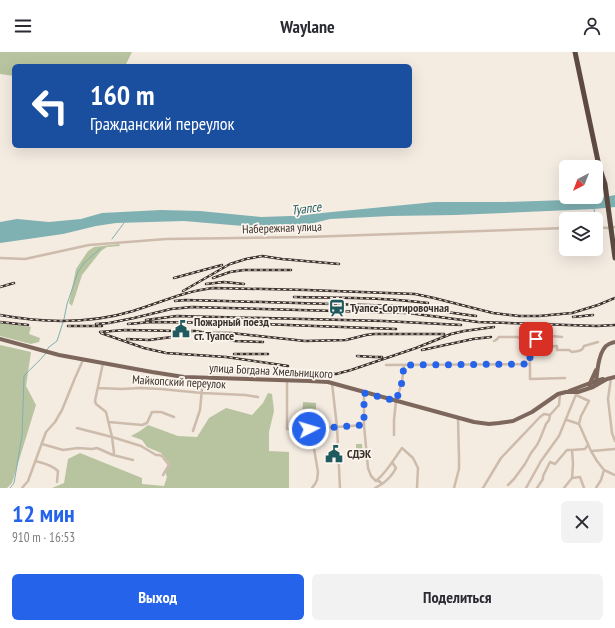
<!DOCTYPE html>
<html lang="ru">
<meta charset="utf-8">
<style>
:root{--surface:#fff;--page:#f2f2f3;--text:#2b2b33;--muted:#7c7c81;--accent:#2563eb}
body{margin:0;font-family:"PT Sans Narrow",sans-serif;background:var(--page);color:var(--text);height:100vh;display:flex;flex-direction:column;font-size:15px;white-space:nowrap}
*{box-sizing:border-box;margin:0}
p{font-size:13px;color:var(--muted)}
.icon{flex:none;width:22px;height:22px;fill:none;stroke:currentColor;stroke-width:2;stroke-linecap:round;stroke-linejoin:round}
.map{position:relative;height:436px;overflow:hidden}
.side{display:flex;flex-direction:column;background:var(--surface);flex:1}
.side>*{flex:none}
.guide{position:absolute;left:12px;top:12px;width:400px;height:84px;border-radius:6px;box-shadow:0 4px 16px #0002;background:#1a4fa0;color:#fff;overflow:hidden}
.needle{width:26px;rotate:222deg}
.fabs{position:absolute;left:559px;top:108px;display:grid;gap:8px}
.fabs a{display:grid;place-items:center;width:44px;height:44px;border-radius:6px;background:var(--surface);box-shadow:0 4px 16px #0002;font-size:20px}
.pin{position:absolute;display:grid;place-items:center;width:34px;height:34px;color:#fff;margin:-17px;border-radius:8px;box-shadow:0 2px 6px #0006}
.me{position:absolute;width:44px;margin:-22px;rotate:85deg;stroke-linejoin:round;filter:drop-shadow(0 0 3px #0008)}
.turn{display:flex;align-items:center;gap:14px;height:84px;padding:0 12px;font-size:18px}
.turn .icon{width:52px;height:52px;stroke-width:2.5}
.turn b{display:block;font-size:28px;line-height:34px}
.round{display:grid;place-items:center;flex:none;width:42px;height:42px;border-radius:6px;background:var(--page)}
.overview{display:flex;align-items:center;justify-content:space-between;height:68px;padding:0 12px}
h1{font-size:24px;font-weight:600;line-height:30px;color:var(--accent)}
.primary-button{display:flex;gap:8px;margin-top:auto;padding:8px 12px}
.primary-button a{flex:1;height:46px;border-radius:6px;background:var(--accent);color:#fff;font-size:16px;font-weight:600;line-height:46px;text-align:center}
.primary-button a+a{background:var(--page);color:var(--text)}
header{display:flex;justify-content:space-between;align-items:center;height:52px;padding:0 12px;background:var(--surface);font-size:18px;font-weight:600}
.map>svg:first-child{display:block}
.green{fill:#b8c4a0}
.water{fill:#7fb0b2}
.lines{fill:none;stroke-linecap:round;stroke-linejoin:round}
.stream{stroke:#7fb0b2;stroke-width:1}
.street{stroke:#cdbbac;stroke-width:2.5}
.primary{stroke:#7d675c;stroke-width:4}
.highway{stroke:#5c4a42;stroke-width:5}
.rail-casing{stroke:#3b302b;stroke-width:2.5}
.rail{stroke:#fbf5ee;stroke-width:1;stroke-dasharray:3;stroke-linecap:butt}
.route{stroke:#2563eb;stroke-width:7;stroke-dasharray:0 12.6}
.labels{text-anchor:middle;stroke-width:3.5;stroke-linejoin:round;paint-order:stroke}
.street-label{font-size:12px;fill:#3b302b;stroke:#fbf5ee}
.poi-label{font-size:12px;font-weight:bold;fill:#3b302b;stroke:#fbf5ee;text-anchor:start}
.water-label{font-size:13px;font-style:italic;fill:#1f5a5e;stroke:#fbf5ee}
</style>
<header><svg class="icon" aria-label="menu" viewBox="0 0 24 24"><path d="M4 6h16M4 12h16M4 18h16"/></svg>Waylane<svg class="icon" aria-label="person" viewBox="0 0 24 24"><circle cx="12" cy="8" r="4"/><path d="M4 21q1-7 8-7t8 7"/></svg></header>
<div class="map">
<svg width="615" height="436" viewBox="0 0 615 436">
<rect width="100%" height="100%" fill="#f4ebe1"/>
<path class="green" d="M0 0H132L125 14H14V24L0 22Z
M119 192 120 194 107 195 101 199 82 223 72 254 69 251 76 217 88 199 94 195Z
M0 271 31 275 29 282 40 286 39 290 31 292 0 284Z
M0 293 31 300 26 334 36 353 12 431 7 436H0Z
M268 341 272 342 274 359 269 380V399L289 400V436H52L64 431 68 407 80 401 142 426V432L164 434 167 425 165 419 169 411 161 401 147 395 142 388 131 384 140 379 148 373 178 384 197 385 209 366 226 356 252 363 263 351Z
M303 350 316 351V364H302Z
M356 392H362L363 403H356Z"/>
<path class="water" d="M615 143V155L594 157 455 163 390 164 330 167 302 174 255 175 184 169 116 171 96 174 63 182 0 191V170L17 167 49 170 81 167 102 161 161 158 200 159 261 165 291 164 435 150H505L596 147Z"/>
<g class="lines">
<path class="stream" d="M594 156 595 167
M596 171V172
M112 187 124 171
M47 298 49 295 57 289 64 267 67 252 78 220 84 211 101 196
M10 436 14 431 22 384 24 324C31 316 39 310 46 301"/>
<path class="street" d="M596 175 606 176 615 175
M0 206 25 207 89 193 166 187 307 185 566 176
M494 289 496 288 499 285H518L519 286 536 287 551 284 562 285
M531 296 535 295 557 294V298H569L572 300C577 299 582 300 584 294L598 290
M103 311 95 349 96 352 106 360 112 385 114 401 113 403
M530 312 529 300 535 291 536 287
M386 313 530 312V327L565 326
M611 326 608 347 612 381 615 389
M287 329V377H309L364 373
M332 331 337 375 340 436
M98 336 122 337 140 336 161 337 202 341 245 343 258 345
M364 341V373L368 416 371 424 376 429C387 420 394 407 402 396L413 406 418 416 417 436
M576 343 589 349 581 364 579 372 591 399 597 409 604 418 615 423
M567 368 579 372
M109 370 142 373 147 371 152 360H161L174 365
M77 376 112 385 141 394 156 403H159L162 404 169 413 163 423
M309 377 312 385 318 420 317 428 315 432 312 436
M193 379 200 358 203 326
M394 383V368L396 349 402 330 404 313
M42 392 63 398 78 396 92 397 97 396 113 403 133 408
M592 399 615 397
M35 409C43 411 52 413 58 419L57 430
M572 426 580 425 584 436
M382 432C389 427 393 422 396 416L392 410
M508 433 514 427 525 412 531 401 537 393 540 387 546 372 549 368 550 363
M22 436 28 429 46 380 55 370 62 358 75 326 83 308
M375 436 382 432 379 429H377
M454 436 459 417V405L458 366
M483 436 501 406 540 365 544 362 550 363 559 353 560 342
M526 436 541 409 559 384 577 340
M537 436 543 427V424L550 410 555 412 567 398H572
M564 436 572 426 573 412 572 398 585 397 588 393
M596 436 601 428 604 418"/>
<path class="primary" d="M0 287 59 303 152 320 184 325 309 329 328 330 474 370 489 372 499 371 513 369 532 360 558 342 566 340H578L593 335 607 327 615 325
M603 327 590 331 589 332 591 335H593L596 332C597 322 598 297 609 292 609 292 614 290 615 290
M569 339 590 331 596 318"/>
<path class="highway" d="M575 0 599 114 605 132 615 206"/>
<g class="rail-casing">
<path id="rail" d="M174 226 222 213
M213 226 230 220 244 218H291
M206 232 224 230 244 232
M0 235 14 231
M183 239 230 212 246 207 262 204 282 207 339 212
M294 245C339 246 384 245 428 251
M175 249 185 248 225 249 401 254 476 264
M0 263C44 271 90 272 133 259 159 251 185 239 213 236L307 238 415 242 434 246 493 261 519 264H539L572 261 598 253 615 246
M573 265 593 263
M146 268 177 264 384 269 461 273
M0 270 28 273
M96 272 109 271 134 266 171 257 192 255 408 261 478 270 597 274 615 273
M128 272 151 270 233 271 396 277
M68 274H102
M100 280 125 278 180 279H195L208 281H231L305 289 346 288 366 283 374 282H444
M101 281 144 296 166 301 226 305 288 314
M214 285 235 289 263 290
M127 287 149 288 172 285
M422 298 473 287 491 285
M234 302H268
M357 304 375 305H382
M326 321 336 322 351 318 416 296 451 282 464 279 494 275"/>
</g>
<use href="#rail" class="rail"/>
</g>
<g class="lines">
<path class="route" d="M309 377 364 373V341L396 349 402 330 404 313 530 312V300L535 291 536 287"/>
</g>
<defs>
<g id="station-bare" transform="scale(1.38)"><path d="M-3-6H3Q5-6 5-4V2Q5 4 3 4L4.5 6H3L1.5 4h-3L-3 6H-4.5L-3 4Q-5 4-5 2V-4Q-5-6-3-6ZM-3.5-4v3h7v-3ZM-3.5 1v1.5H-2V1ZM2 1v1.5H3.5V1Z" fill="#1f5a5e" stroke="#fbf5ee" stroke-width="2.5" paint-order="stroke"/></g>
<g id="civic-bare" transform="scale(1.38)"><path d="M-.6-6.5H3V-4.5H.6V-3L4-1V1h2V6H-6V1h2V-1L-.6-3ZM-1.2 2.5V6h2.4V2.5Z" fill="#1f5a5e" stroke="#fbf5ee" stroke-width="2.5" paint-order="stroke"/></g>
</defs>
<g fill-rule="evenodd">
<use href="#station-bare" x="337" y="256"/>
<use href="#civic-bare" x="181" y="277"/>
<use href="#civic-bare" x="334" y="402"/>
</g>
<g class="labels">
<g class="street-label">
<text transform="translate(282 176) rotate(-2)" y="4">Набережная улица</text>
<text transform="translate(271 319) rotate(3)" y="4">улица Богдана Хмельницкого</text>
<text transform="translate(179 330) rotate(3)" y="4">Майкопский переулок</text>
</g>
<g class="poi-label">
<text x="350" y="260">Туапсе-Сортировочная</text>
<text x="194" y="274">Пожарный поезд<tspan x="194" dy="14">ст. Туапсе</tspan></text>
<text x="347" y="406">СДЭК</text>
</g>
<g class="water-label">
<text transform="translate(306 156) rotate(-7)" y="5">Туапсе</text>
</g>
</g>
</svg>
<div class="fabs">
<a><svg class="needle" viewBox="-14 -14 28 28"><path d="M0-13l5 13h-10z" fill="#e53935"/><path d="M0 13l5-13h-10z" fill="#7c7c81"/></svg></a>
<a><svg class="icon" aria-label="layers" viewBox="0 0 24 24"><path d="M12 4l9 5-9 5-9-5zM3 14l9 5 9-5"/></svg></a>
</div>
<div class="pin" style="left:536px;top:287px;background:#d93025"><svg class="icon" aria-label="arrive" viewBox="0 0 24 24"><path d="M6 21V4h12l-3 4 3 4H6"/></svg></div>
<svg class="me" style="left:309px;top:377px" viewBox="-20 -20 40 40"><circle r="17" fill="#2563eb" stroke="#fff" stroke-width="3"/><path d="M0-11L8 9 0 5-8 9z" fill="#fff"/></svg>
<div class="guide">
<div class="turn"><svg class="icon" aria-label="left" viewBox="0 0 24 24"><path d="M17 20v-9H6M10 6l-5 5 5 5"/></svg><div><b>160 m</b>Гражданский переулок</div></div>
</div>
</div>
<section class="side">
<div class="overview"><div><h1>12 мин</h1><p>910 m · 16:53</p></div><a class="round"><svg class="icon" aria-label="close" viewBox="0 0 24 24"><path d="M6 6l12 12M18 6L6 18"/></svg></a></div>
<div class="primary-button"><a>Выход</a><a>Поделиться</a></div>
</section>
